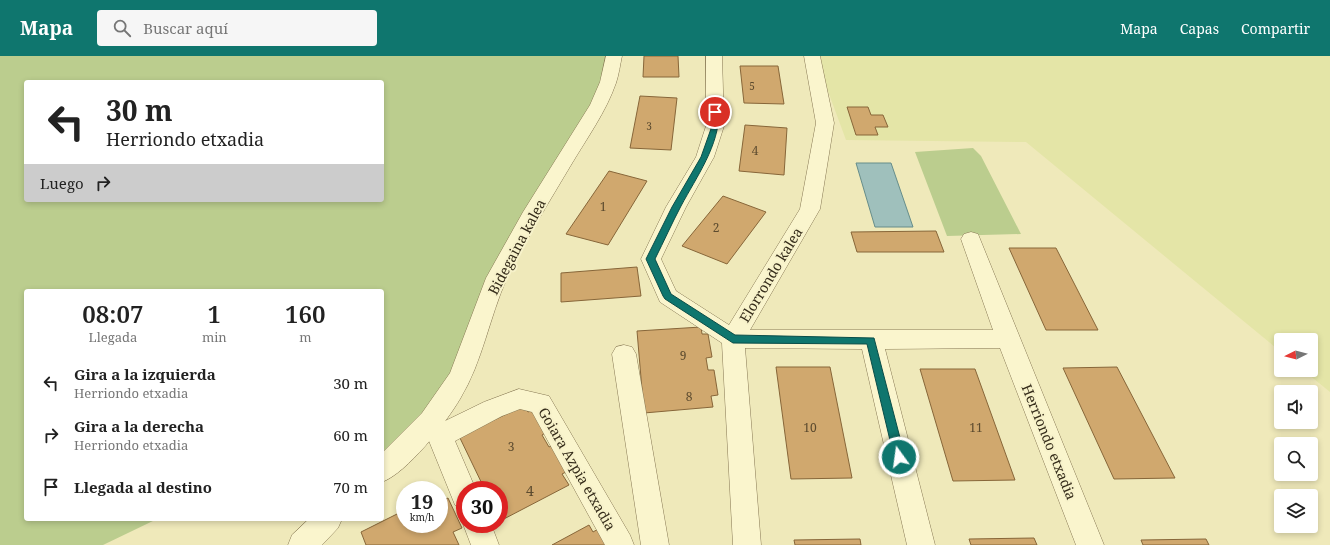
<!DOCTYPE html>
<html lang="es">
<meta charset="utf-8">
<style>
:root{--surface:#fff;--page:#f6f6f6;--text:#222;--muted:#767676;--accent:#0f766e}
body{margin:0;font-family:"Noto Serif",serif;background:var(--page);color:var(--text);height:100vh;display:flex;flex-direction:column;font-size:15px;white-space:nowrap}
*{box-sizing:border-box;margin:0}
p{font-size:13px;color:var(--muted)}
.icon{flex:none;width:22px;height:22px;fill:none;stroke:currentColor;stroke-width:2;stroke-linecap:round;stroke-linejoin:round}
.map{position:relative;flex:1;overflow:hidden}
.panel{position:absolute;left:24px;top:233px;width:360px;height:232px;display:flex;flex-direction:column;background:var(--surface);border-radius:4px;box-shadow:0 2px 6px #0003}
.panel>*{flex:none}
.guide{position:absolute;left:24px;top:24px;width:360px;height:122px;border-radius:4px;box-shadow:0 2px 6px #0003;background:#fff;color:var(--text);overflow:hidden}
.needle{width:26px;rotate:264deg}
.controls{position:absolute;left:1274px;top:277px;display:grid;gap:8px}
.controls a{display:grid;place-items:center;width:44px;height:44px;border-radius:4px;background:var(--surface);box-shadow:0 2px 6px #0003;font-size:20px}
.speed{position:absolute;left:396px;top:425px;display:flex;gap:8px;font-size:20px;font-weight:700;text-align:center}
.speed>*{display:grid;place-content:center;width:52px;height:52px;border-radius:50%;background:var(--surface);box-shadow:0 2px 6px #0003;line-height:1}
.speed small{font-size:10px;font-weight:400}
.speed .limit{border:6px solid #d22;background:#fff;color:#111}
.pin{position:absolute;display:grid;place-items:center;width:34px;height:34px;color:#fff;margin:-17px;border:2px solid #fff;border-radius:50%;box-shadow:0 1px 4px #0007}
.me{position:absolute;width:44px;margin:-22px;rotate:346deg;stroke-linejoin:round;filter:drop-shadow(0 0 3px #0008)}
.turn{display:flex;align-items:center;gap:14px;height:84px;padding:0 16px;font-size:18px}
.turn .icon{width:52px;height:52px;stroke-width:2.5}
.turn b{display:block;font-size:28px;line-height:34px}
.then{display:flex;align-items:center;height:38px;padding:0 16px;background:#0003;gap:8px;font-size:15px}
.eta{display:flex;justify-content:space-evenly;align-items:center;height:68px;text-align:center}
.eta b{font-size:24px;font-weight:600;line-height:28px}
ul{padding:0;list-style:none}
li{display:flex;align-items:center;gap:12px;height:52px;padding:0 16px}
li div{flex:1}
li b{display:block;font-size:15px}
li em{font-style:normal}
header{display:flex;align-items:center;gap:24px;box-sizing:border-box;height:56px;padding:0 20px;background:var(--accent);color:#fff}
header strong{font-size:19px}
nav{display:flex;gap:22px;margin-inline-start:auto;font-size:14px}
.search{width:280px;height:36px;background:var(--page);display:flex;align-items:center;gap:10px;box-sizing:border-box;padding:0 14px;border-radius:4px;color:var(--muted);font-size:15px}
.map>svg:first-child{display:block}
.farmland{fill:#e4e5a7}
.green{fill:#bbcd8e;fill-rule:evenodd}
.water{fill:#9fc0bc;stroke:#668d8a}
.building{fill:#d0a86e;stroke:#876639}
.lines{fill:none;stroke-linecap:round;stroke-linejoin:round}
.minor-casing{stroke:#877854;stroke-width:1}
.tertiary-casing{stroke:#877854;stroke-width:1}
.minor{fill:#faf5cd;fill-rule:evenodd}
.tertiary{fill:#faf5cd;fill-rule:evenodd}
.route{fill:#0f766e;stroke:#0a4d48}
.labels{text-anchor:middle;stroke-width:4;stroke-linejoin:round;paint-order:stroke}
.far-number-label{font-size:10px;fill:#5c4b2f}
.number-label{font-size:12px;fill:#5c4b2f}
.street-label{font-size:14px;fill:#352c1a;stroke:#f7f2ca}
.near-number-label{font-size:14px;fill:#5c4b2f}
</style>
<header>
<strong>Mapa</strong>
<div class="search"><svg class="icon" aria-label="search" viewBox="0 0 24 24"><circle cx="10" cy="10" r="6"/><path d="M15 15l6 6"/></svg>Buscar aquí</div>
<nav><a>Mapa</a><a>Capas</a><a>Compartir</a></nav>
</header>
<div class="map">
<svg width="1330" height="489" viewBox="0 0 1330 489">
<rect width="100%" height="100%" fill="#efe9ba"/>
<path class="farmland" d="M815 0H1330V336L1303 314H1311V284H1281V296L1026 86 846 84Z"/>
<path class="green" d="M0 0H614L598 49 510 198 467 306 382 408V235H26V463H328L327 465 155 464 103 489H0ZM26 26H382V144H26Z
M973 92 981 100 1021 178 947 180 915 96Z"/>
<path class="water" d="M856 107H891L913 171H875Z"/>
<path class="building" d="M644 0H678L679 21H643Z
M740 10H778L784 48 744 47Z
M640 40 677 42 671 94 630 92Z
M847 51H868L871 59H883L888 71H875L878 79H856Z
M745 69 787 72 784 119 739 115Z
M609 115 647 125 608 189 566 178Z
M723 140 766 156 727 208 682 190Z
M936 175 944 196H857L851 176Z
M1009 192H1056L1098 274H1046Z
M637 211 641 240 561 246V217Z
M701 271 702 278H708L712 301 706 302 708 314H714L718 339 711 340 713 351 644 357 637 275Z
M776 311H830L852 422 791 423Z
M1117 311 1175 422 1114 423 1063 312Z
M920 313H975L1015 424 953 425Z
M524 350 528 356 536 352 549 375 542 379 549 391 556 388 570 414 562 418 569 429 500 465 499 434H485L459 380Z
M439 441 441 445 448 442 462 472 453 476 459 489H366L361 476 405 454V468H439Z
M589 469 593 476 600 472 610 489H552Z
M1034 482 1037 489H971L969 483Z
M860 483 861 489H795L794 484Z
M1206 483 1209 489H1143L1141 484Z"/>
<g class="lines">
<g class="minor-casing">
<path id="minor" d="M706 0H722L724 70 714 101 686 151 661 203 676 235 729 269 800 153 816 67 804 0H820L834 67 820 153 750 274H993L961 183 964 178 971 176 978 178 1104 489H1076L1000 292 885 293 935 489H907L862 293 745 292 761 489H733L722 287 660 246 641 203 666 151 696 101 706 70Z
M624 289 632 291 636 298 669 489H641L612 298 616 291Z
M519 333 549 340 630 479 634 489H605L532 356 520 353 502 360 455 385 476 434H465V453L455 449 429 385 419 367 423 359C433 356 439 356 445 365L484 346Z
M465 463V468H491L499 489H471L463 468Z"/>
</g>
<g class="tertiary-casing">
<path id="tertiary" d="M606 0H622C620 9 619 18 616 27 606 56 587 82 571 109 549 146 526 183 507 222 489 262 483 305 460 343 446 367 407 417 382 426V397L422 357 450 317 486 222 523 156 590 49 600 26Z
M309 463H342L338 472 322 489H288L292 479Z"/>
</g>
<use href="#minor" class="minor"/>
<use href="#tertiary" class="tertiary"/>
</g>
<path class="route" d="M713 54 719 56C719 90 697 120 681 150 672 167 664 185 655 203L671 238 735 279 874 282 905 401 903 405 899 406 895 405 894 401 867 288 733 287 665 243 663 240 646 203 672 151 701 101 712 70Z"/>
<g class="labels">
<g class="far-number-label">
<text x="752" y="34">5</text>
<text x="649" y="74">3</text>
</g>
<g class="number-label">
<text x="755" y="99">4</text>
<text x="603" y="155">1</text>
<text x="716" y="176">2</text>
<text x="683" y="304">9</text>
<text x="689" y="345">8</text>
<text x="810" y="376">10</text>
<text x="976" y="376">11</text>
<text x="511" y="395">3</text>
</g>
<g class="street-label">
<text transform="translate(517 191) rotate(-62)" y="5">Bidegaina kalea</text>
<text transform="translate(771 219) rotate(-59)" y="5">Elorrondo kalea</text>
<text transform="translate(1049 386) rotate(68)" y="5">Herriondo etxadia</text>
<text transform="translate(577 413) rotate(60)" y="5">Goiara Azpia etxadia</text>
</g>
<g class="near-number-label">
<text x="530" y="440">4</text>
</g>
</g>
</svg>
<div class="controls">
<a><svg class="needle" viewBox="-14 -14 28 28"><path d="M0-13l5 13h-10z" fill="#e53935"/><path d="M0 13l5-13h-10z" fill="#767676"/></svg></a>
<a><svg class="icon" aria-label="sound" viewBox="0 0 24 24"><path d="M4 9h4l5-4v14l-5-4H4zM17 9q2 3 0 6"/></svg></a>
<a><svg class="icon" aria-label="search" viewBox="0 0 24 24"><circle cx="10" cy="10" r="6"/><path d="M15 15l6 6"/></svg></a>
<a><svg class="icon" aria-label="layers" viewBox="0 0 24 24"><path d="M12 4l9 5-9 5-9-5zM3 14l9 5 9-5"/></svg></a>
</div>
<div class="speed"><div>19<small>km/h</small></div><div class="limit">30</div></div>
<div class="pin" style="left:715px;top:56px;background:#d93025"><svg class="icon" aria-label="arrive" viewBox="0 0 24 24"><path d="M6 21V4h12l-3 4 3 4H6"/></svg></div>
<svg class="me" style="left:899px;top:401px" viewBox="-20 -20 40 40"><circle r="17" fill="#0f766e" stroke="#fff" stroke-width="3"/><path d="M0-11L8 9 0 5-8 9z" fill="#fff"/></svg>
<div class="guide">
<div class="turn"><svg class="icon" aria-label="left" viewBox="0 0 24 24"><path d="M17 20v-9H6M10 6l-5 5 5 5"/></svg><div><b>30 m</b>Herriondo etxadia</div></div>
<div class="then">Luego<svg class="icon" aria-label="right" viewBox="0 0 24 24"><path d="M7 20v-9h11M14 6l5 5-5 5"/></svg></div>
</div>
<section class="panel">
<div class="eta">
<div><b>08:07</b><p>Llegada</p></div>
<div><b>1</b><p>min</p></div>
<div><b>160</b><p>m</p></div>
</div>
<ul>
<li><svg class="icon" aria-label="left" viewBox="0 0 24 24"><path d="M17 20v-9H6M10 6l-5 5 5 5"/></svg><div><b>Gira a la izquierda</b><p>Herriondo etxadia</p></div><em>30 m</em></li>
<li><svg class="icon" aria-label="right" viewBox="0 0 24 24"><path d="M7 20v-9h11M14 6l5 5-5 5"/></svg><div><b>Gira a la derecha</b><p>Herriondo etxadia</p></div><em>60 m</em></li>
<li><svg class="icon" aria-label="arrive" viewBox="0 0 24 24"><path d="M6 21V4h12l-3 4 3 4H6"/></svg><div><b>Llegada al destino</b></div><em>70 m</em></li>
</ul>
</section>
</div>
